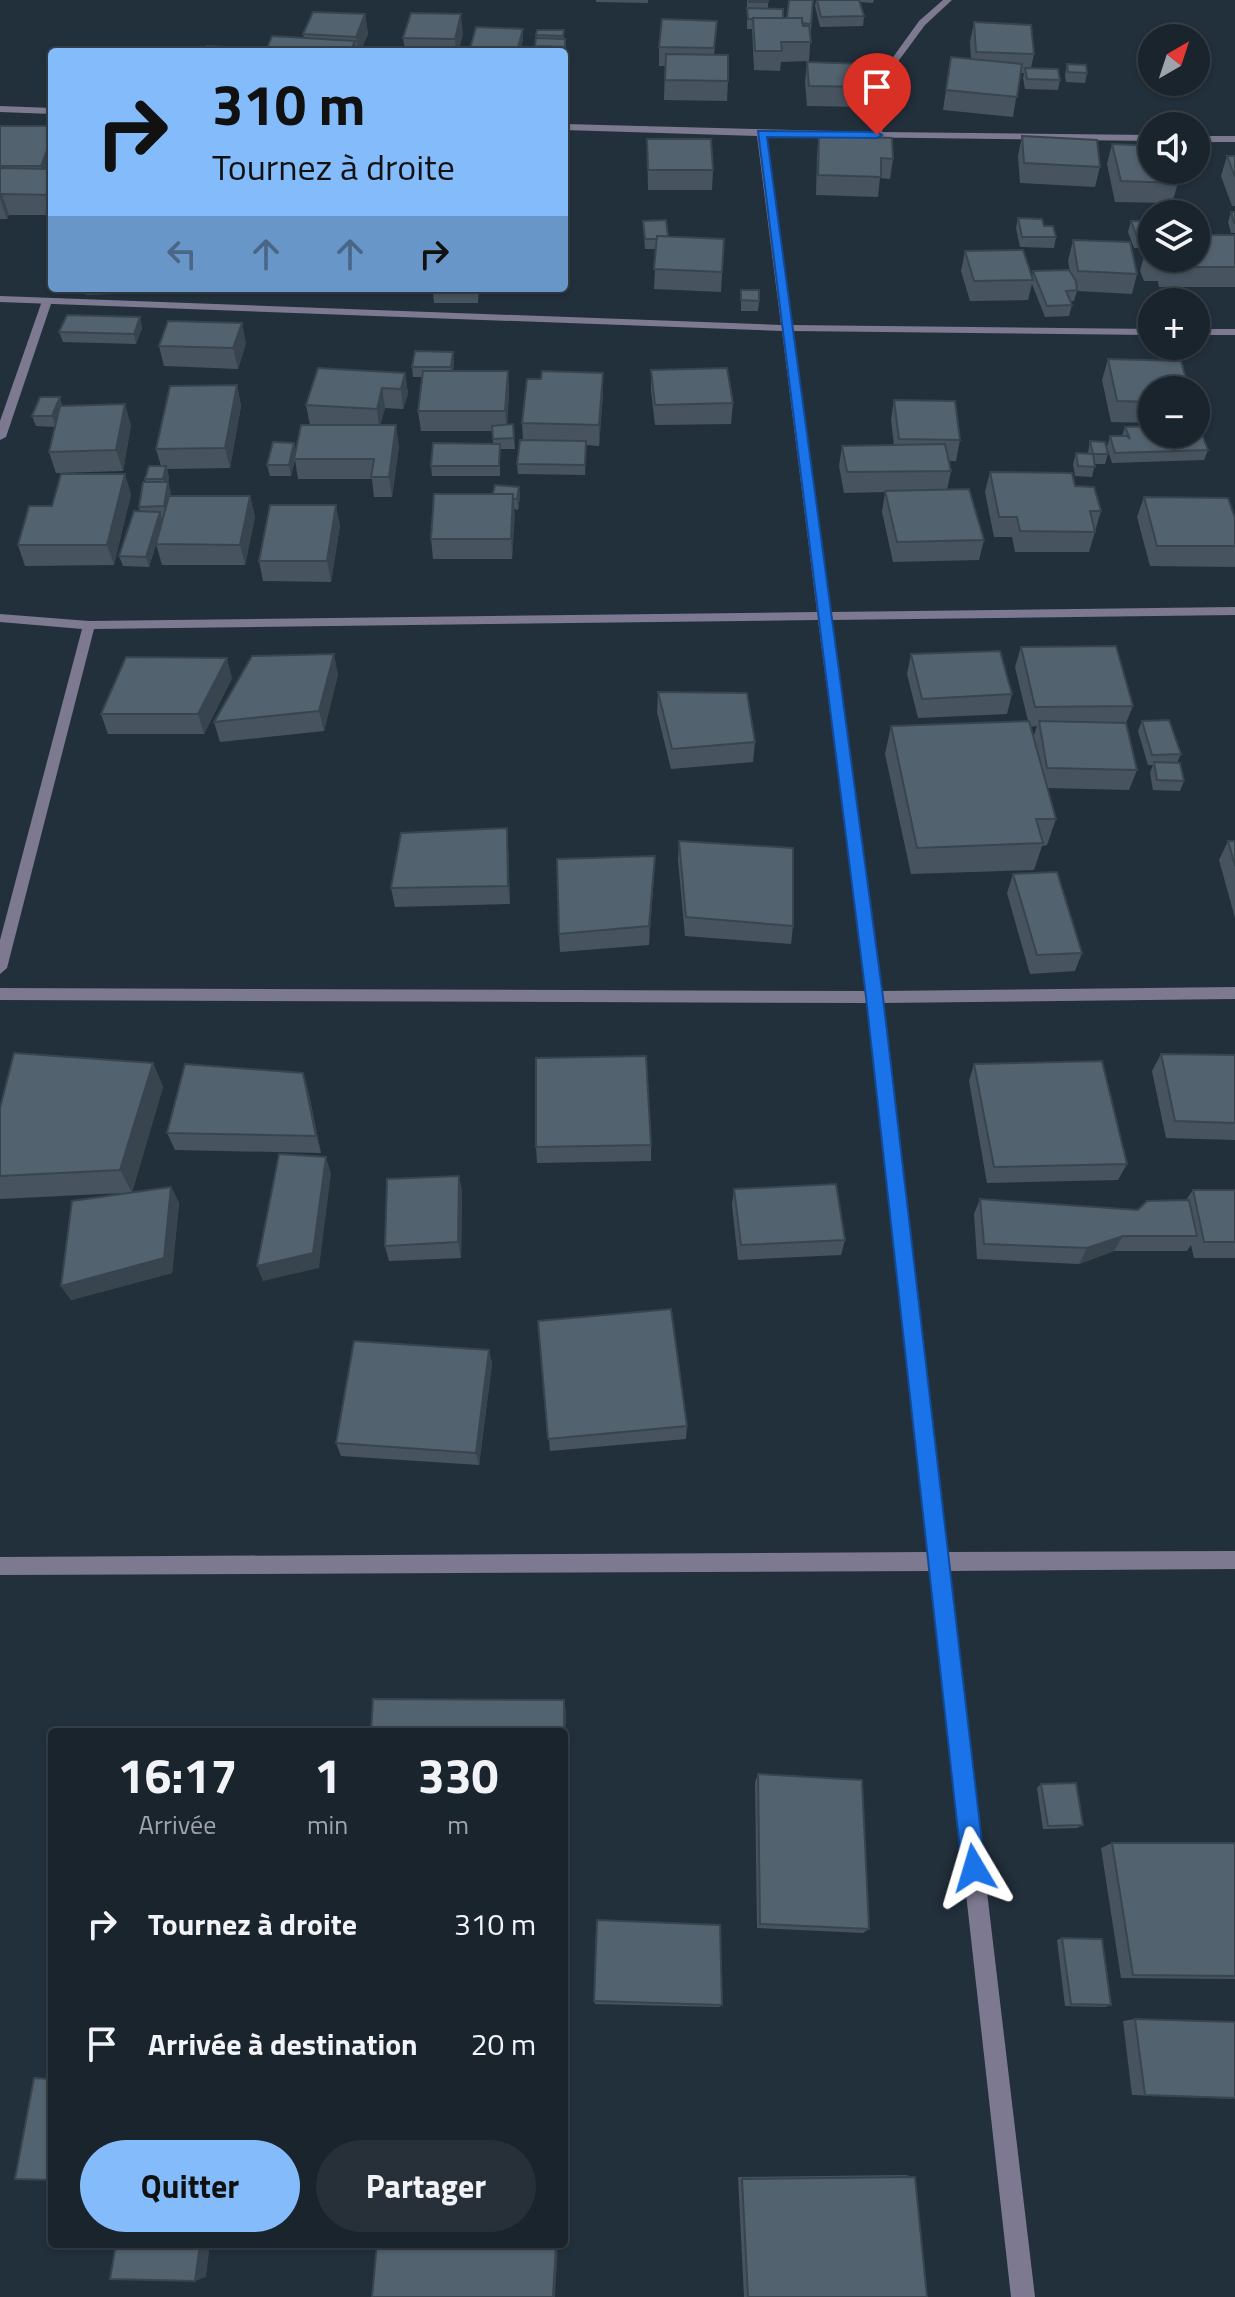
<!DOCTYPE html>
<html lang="fr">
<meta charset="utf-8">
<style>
:root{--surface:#1a242d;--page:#273039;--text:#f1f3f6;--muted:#9fa4aa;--line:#384149;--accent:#84bcfb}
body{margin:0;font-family:"Titillium Web",sans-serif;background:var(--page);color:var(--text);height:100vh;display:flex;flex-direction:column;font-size:30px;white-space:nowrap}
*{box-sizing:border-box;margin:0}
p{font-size:26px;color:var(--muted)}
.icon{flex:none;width:44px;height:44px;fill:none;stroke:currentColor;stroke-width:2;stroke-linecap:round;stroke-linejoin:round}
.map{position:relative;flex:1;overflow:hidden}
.panel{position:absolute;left:48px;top:1728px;width:520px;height:520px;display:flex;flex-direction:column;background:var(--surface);border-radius:8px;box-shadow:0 2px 6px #0004,0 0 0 2px var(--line)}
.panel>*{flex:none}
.guide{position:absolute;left:48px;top:48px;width:520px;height:244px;border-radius:8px;box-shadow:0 2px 6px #0004,0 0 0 2px var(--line);background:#84bcfb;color:#111;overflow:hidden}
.needle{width:52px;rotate:39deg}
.tools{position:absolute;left:1138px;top:24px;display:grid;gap:16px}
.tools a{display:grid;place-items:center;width:72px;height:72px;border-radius:50%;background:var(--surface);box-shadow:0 2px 6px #0004,0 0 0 2px var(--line);font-size:40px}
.pin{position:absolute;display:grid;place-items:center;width:68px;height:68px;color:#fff;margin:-82px -34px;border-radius:50% 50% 50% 0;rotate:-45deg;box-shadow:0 0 8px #0007}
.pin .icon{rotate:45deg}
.me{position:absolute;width:88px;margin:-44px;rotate:353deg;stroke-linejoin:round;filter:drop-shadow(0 0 6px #0008)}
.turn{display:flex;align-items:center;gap:28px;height:168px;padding:0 32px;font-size:36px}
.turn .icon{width:104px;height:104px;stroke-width:2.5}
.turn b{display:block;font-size:56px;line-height:68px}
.lanes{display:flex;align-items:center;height:76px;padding:0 32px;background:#0003;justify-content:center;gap:40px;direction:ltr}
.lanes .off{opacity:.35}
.eta{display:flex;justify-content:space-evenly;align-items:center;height:136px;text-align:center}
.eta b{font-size:48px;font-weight:700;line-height:56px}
.cta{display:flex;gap:16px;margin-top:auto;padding:16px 32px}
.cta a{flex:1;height:92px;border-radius:48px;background:var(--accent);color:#111;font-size:32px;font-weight:700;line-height:92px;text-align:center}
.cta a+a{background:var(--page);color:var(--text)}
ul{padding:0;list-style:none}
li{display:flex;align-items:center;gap:24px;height:120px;padding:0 32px}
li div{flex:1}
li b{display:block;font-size:30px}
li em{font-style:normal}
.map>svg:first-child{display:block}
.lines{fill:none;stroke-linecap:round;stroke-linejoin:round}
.service{fill:#7d7991;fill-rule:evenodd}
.minor{fill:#7d7991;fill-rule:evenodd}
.wall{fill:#47545f;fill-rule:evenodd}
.shaded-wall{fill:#39454e}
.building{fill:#52626f;stroke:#39454e;stroke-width:2}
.route{fill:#1a73e8;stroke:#114b97;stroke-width:2}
</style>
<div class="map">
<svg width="1235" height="2297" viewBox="0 0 1235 2297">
<rect width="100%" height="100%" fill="#22303c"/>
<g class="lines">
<path class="service" d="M47 298 52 301 6 437 0 440V421L42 301Z"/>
<path class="minor" d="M943 0H952L925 25 894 67 882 132 1152 135V141L766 136 791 325 1152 329V335L792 331 830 612 1235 607V615L831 620 881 991 1235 987V999L882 1003 947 1552 1235 1551V1569L949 1571 1035 2297H1011L930 1571 0 1575V1557L928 1552 867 1003 0 1000V988L866 991 818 620 94 629 7 968 0 974V940L82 629 0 622V614L89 621 817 612 782 331 0 302V296L781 325 757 136 564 130V124L873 132 886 67 919 21Z
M0 106 52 108V114L0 112Z
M1196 136H1235V142H1196Z
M1196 329H1235V335H1196Z"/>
</g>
<path class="wall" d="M596 0H648V3L596 2Z
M747 0H768V8L783 18H787L813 0 809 61 781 62 780 71 754 70 752 29H747Z
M816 0H874L873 3 860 2 864 16 863 26 820 27 815 6Z
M365 14 368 34 360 52H267V48L304 38 303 34Z
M717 21 714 55 728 81 727 101 664 100 665 66H659V47Z
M974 22 1034 54 1031 68 1060 80 1058 90 1025 89 1023 78 1024 73H1020L1013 117 943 110 951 57 971 59 970 42Z
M523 29V39L520 52H470V49Z
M537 30H564V39H565V57L564 52H535Z
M463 34 458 52 405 50 403 38Z
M807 62 867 87 864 107 807 106 805 82Z
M1067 64 1087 73 1085 83 1066 82 1065 75Z
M0 126H52V215H9L7 219H0Z
M819 135 893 159 890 179 880 178 878 197 816 195 817 155Z
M1022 136 1100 167 1095 187 1020 183 1018 156Z
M647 139 713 170 712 190H648Z
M1112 144 1178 183 1172 203 1115 202 1107 164Z
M1227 156H1235V206H1232L1221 176Z
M1231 212H1235V233H1231L1228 222Z
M1018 218 1044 226 1056 237 1054 248 1020 247 1016 228Z
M643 221 668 236 724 239 721 292 654 289 656 249H645Z
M1131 221H1152V247L1134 248 1128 232Z
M1200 235H1235V287H1159L1158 281H1144L1140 271 1146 250H1151L1152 248V258Z
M1073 240 1137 274 1132 294 1077 291 1074 301H1070L1072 305 1069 316 1045 317 1032 284 1028 300 970 301 961 271 965 251 1032 277 1033 271 1070 272 1068 261Z
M84 288H116L114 294 86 295Z
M479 288 478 303H434L433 292Z
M741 290 759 301 758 311H741Z
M140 317 142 328 136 344 63 342 59 332Z
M246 343 238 369 164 366 159 346Z
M1108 359 1152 390V423L1111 422 1102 380Z
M454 362 453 371H508L509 391 507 425 513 424 515 449H500V476H432L431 466 493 444V431H421L418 411 422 377H413L412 367Z
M651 370 733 403 731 424 655 425 651 390Z
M405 373 408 394 403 409 385 408 380 425 399 446 392 497H374L372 479H298L295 460 291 476H270L267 465 294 443 296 451 310 425 306 405Z
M603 373V393L599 446 586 445 585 475 518 474 517 464 523 440 522 423 541 379Z
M237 385 241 406 230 468 167 469 169 477 168 482 170 496H250L255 517 245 565H162L156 544 149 567 123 566 119 556 140 512 139 507 146 482 145 479 161 466 156 449Z
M60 397 62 406 131 425 123 471 56 473 49 452 55 427 36 426 32 416Z
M894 400 960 440 956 461H948L951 471 947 490 984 540 979 560 893 562 882 512 885 492 844 493 839 466 842 446 894 445 891 420Z
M1125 427 1208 450 1204 460 1112 463 1107 447 1110 436H1122Z
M1090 441 1108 454 1105 464H1095L1092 477 1075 476 1073 464 1076 453H1088Z
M990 472 1075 486 1101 511 1089 552H1015L1012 537H994L985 492Z
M519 487 520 497 518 510 514 509 512 559H433L431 539 493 494Z
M131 494 114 565 25 566 18 545 52 506Z
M1144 497 1235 518V567L1150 566 1137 517Z
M340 525 331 582 263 581 259 561Z
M1021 647 1133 706 1126 723 1137 770 1129 790 1047 788 1056 819 1047 845 1042 846 1034 870 911 874 885 754 891 726 1028 721 1015 667ZM1037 726 1033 738 1030 727Z
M911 654 1012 694 1007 714 918 718 907 674Z
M338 674 324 731 220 742 214 722Z
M232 678 204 734H108L101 714Z
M658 692 755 742 753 762 671 769 657 712Z
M1142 721 1181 754 1177 763 1184 781 1180 791 1153 790 1150 773 1153 765H1148L1138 731Z
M679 841 793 926 791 944 685 936 678 860Z
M1228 841H1235V918L1219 860Z
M508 847 510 904 395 907 391 888Z
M655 856 649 945 560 952 559 934Z
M1013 874 1082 953 1075 971 1030 974 1007 893Z
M1161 1054 1235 1055V1140L1166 1138 1152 1071Z
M153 1063 163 1087 132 1192 171 1187 179 1203 172 1273 71 1300 61 1286 123 1193 0 1199V1108Z
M974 1064 1127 1164 1118 1180 987 1183 969 1081Z
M308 1090 321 1153 175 1150 167 1133Z
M651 1145V1161L537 1163 536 1147Z
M459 1176 462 1192 461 1258 389 1261 385 1246Z
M734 1189 845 1240 841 1255 738 1260 732 1205Z
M1193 1190H1235V1258H1194L1191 1245 1187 1251H1114L1079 1264 977 1259 974 1214 980 1199 1138 1210 1186 1200Z
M538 1321 687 1426 686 1439 550 1451Z
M489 1350 492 1364 479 1465 341 1456 336 1443Z
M758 1774 869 1929 863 1933 757 1928 755 1782Z
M1041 1784 1083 1825 1077 1828 1043 1829 1037 1788Z
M1112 1843H1235V1979L1121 1978 1101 1848Z
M1062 1938 1111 2005 1105 2007 1065 2006 1057 1940Z
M594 2001 722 2005 719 2007 595 2004Z
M1135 2019 1235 2022V2099L1132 2095 1123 2021Z
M905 2175 915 2177 927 2297H744L738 2177Z"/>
<path class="shaded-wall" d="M365 14 368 34 360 52H358L356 37Z
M461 14 463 34 458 52H456L455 39Z
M523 29V39L520 52H517Z
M355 41 356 52H350Z
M52 137V172L47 186 41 166Z
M2 194 9 215 7 219 0 199Z
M140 317 142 328 136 344 134 334Z
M242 323 246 343 238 369 233 348Z
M453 352 454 362 452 378 451 367Z
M508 371 509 391 507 431 505 411Z
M405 373 408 394 403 409 401 389Z
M603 373V393L599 446V425Z
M237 385 241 406 230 468 225 448Z
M382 388 385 408 379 429 377 409Z
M60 397 63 408 56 427 52 416Z
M125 404 131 425 123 471 116 450Z
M396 425 399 446 392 497 389 477Z
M294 443 296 453 291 476 289 465Z
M166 466 169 477 168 482 171 493 166 517 164 506 166 490 163 479Z
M125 474 131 494 114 565 107 545Z
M519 487 520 497 518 510 517 499Z
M513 494 515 515 512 559 511 539Z
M250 496 255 517 245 565 240 545Z
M336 505 340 525 331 582 327 561Z
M160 512 163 523 149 567 146 557Z
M334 654 338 674 324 731 319 711Z
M227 658 232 678 204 734 198 714Z
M507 828 508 847 510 904 508 886Z
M655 856 654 875 649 945V926Z
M153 1063 163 1087 132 1193 120 1170Z
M303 1073 308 1090 321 1153 316 1136Z
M326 1157 331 1174 319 1268 263 1281 257 1266Z
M459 1176 462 1192 461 1258 458 1242Z
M171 1187 179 1203 172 1273 71 1300 61 1286Z
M1123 1236 1114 1251 1079 1264 1087 1248Z
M489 1350 492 1364 479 1465 476 1453Z
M564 1700 566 1712 564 1822Z
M200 2244H210L206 2277 195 2281Z
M556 2244H558L555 2297H553Z"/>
<path class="building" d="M749 0H768V2H749Z
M789 0H813L811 24 802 23V18H787Z
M817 0H859L864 16 821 17Z
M747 8 783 9V18H753V19H748Z
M313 12 365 14 356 37 303 34Z
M411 13 461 14 455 39 403 38Z
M753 18H802L803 26H809L811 42H781L782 51H755Z
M662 19 717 21 714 48 659 47Z
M974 22 1031 25 1034 54 976 52Z
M476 27 523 29 517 51 470 49Z
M537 30H564L563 36 536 35Z
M272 36 355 41 350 52H299L300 50 267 48Z
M536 38 565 39V47L535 46Z
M207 46 260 49 259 52H204Z
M549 49 562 50V52H547Z
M387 50 457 51 386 52Z
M666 54 728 55V81L665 80Z
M951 57 1022 64 1017 97 946 90Z
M807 62 864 64 867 87 809 86Z
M1067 64 1086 65 1087 73 1068 72Z
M1025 68 1058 69 1060 80 1027 79Z
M0 126H52V137L41 166H0Z
M819 135 892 138 893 159 881 158V177L818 175Z
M1022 136 1097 140 1100 167 1024 163Z
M647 139H711L713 170H648Z
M1112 144 1152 146V170H1175L1178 183 1121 181Z
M1227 156H1235V177Z
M0 168 52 169V190L50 195 2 194 0 199Z
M1231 212H1235V223H1234Z
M1018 218 1042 219 1044 226H1053L1056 237H1022Z
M666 220 668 236H657V239H645L643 221Z
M1131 221H1152V237H1137Z
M1196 235H1235V267H1165L1164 260H1149L1146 250H1152V258H1196Z
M657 236 724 239 722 272 654 269Z
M1073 240 1130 242 1137 274 1078 271Z
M1023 250 1033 280 974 281 965 251Z
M1069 270 1076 281 1077 290 1066 291 1072 305 1047 306 1033 271Z
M433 288H478V292H433Z
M741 290H759V301L741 300Z
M67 315 140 317 134 334 59 332Z
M168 321 242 323 233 348 159 346Z
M415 351 453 352 451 367H412Z
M1108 359 1181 361 1189 390H1152V402L1117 401Z
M318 368 405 373 401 389 382 388 377 409 306 405Z
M727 368 733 403 655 405 651 370Z
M423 371H508L505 411H418Z
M542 371 603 373 599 425 522 423 527 379H541Z
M237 385 225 448 156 449 170 386Z
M40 397H60L52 416H32Z
M894 400 955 401 960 440 899 439Z
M125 404 116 450 49 452 60 406Z
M513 424 514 438 493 439 492 426Z
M301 425H396L389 477H371L374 459H294Z
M1198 425 1208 450 1115 453 1110 436H1127L1130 439 1125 427 1152 426V434H1196V426Z
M520 440 586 441 585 465 517 464Z
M1090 441 1105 442 1108 454H1093Z
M273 442 294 443 289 465H267Z
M433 443 500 444 499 466H431Z
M945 444 951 471 847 472 842 446Z
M1076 453 1093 454 1095 467 1078 466Z
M149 466H166L163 479H145Z
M990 472 1072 473 1075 486 1094 487 1101 511H1090L1095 532 1020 531 1017 517H999Z
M61 474H125L107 545H18L29 506H52Z
M143 482H168L164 506 139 507Z
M495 485 519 487 517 499H513V494H493Z
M969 489 984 540 897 542 885 491Z
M434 494H513L511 539H431Z
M169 496H250L240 545 156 544Z
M1144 497 1228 498 1235 518V546H1157Z
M270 505H336L327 561H259Z
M134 511 160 512 146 557 119 556Z
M1116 646 1133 706 1035 707 1021 647Z
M1000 651 1012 694 922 699 911 654Z
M334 654 319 711 214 722 252 656Z
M126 657 227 658 198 714H101Z
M658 692 747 693 755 742 672 749Z
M1169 720 1181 754 1152 755 1142 721Z
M1029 721 1056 819H1036L1043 843 917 848 891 726Z
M1039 721 1126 723 1137 770 1047 768Z
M1154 762 1180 763 1184 781 1157 780Z
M507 828 508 886 391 888 401 833Z
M679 841 793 848V926L686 917Z
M1228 841H1235V866Z
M655 856 649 926 559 934 557 859Z
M1057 872 1082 953 1037 955 1013 874Z
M14 1053 153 1063 120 1170 0 1176V1108Z
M1161 1054 1235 1055V1123L1175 1121Z
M646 1056 651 1145 536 1147V1058Z
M1102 1061 1127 1164 994 1167 974 1064Z
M185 1064 303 1073 316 1136 167 1133Z
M279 1154 326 1157 313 1253 257 1266Z
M459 1176 458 1242 385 1246 387 1179Z
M836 1184 845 1240 741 1245 734 1189Z
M171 1187 164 1258 61 1286 72 1201Z
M1193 1190H1235V1242H1204Z
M980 1199 1138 1210 1147 1201 1189 1200 1197 1236H1123L1087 1248 984 1244Z
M671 1309 687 1426 548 1439 538 1321Z
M354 1341 489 1350 476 1453 336 1443Z
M373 1699 564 1700V1732H371Z
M758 1774 862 1780 869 1929 760 1924Z
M1076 1783 1083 1825 1048 1826 1041 1784Z
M1112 1843H1235V1976L1133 1975Z
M597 1920 720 1925 722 2005 594 2001Z
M1062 1938 1102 1939 1111 2005 1071 2004Z
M1135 2019 1235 2022V2098L1145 2095Z
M34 2078 52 2079V2180L15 2179Z
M915 2177 927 2297H748L742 2179Z
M116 2244H200L195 2281 110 2279Z
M377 2244H556L553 2297H372Z"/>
<path class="route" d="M758 131 877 132 882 135 877 138 767 137 883 997 985 1868 982 1876 974 1880 965 1876 962 1868 866 997Z"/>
</svg>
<div class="tools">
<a><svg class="needle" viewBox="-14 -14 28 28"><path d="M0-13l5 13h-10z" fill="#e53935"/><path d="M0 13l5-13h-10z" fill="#9fa4aa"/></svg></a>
<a><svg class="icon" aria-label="sound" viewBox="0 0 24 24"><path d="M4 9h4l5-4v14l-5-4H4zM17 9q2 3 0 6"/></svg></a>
<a><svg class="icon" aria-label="layers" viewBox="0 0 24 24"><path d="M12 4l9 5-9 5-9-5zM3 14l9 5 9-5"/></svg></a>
<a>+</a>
<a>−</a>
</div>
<div class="pin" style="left:877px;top:135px;background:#d93025"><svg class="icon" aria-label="arrive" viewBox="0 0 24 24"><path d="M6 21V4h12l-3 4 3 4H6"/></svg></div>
<svg class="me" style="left:974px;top:1868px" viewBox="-20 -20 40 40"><path d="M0-17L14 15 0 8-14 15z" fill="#1a73e8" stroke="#fff" stroke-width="4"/></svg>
<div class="guide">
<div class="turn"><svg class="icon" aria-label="right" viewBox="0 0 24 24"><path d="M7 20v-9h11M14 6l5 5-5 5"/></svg><div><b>310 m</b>Tournez à droite</div></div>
<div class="lanes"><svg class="icon off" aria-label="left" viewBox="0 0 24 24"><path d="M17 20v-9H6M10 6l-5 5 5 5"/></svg><svg class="icon off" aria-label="ahead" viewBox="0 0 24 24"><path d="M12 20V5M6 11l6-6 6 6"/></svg><svg class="icon off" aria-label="ahead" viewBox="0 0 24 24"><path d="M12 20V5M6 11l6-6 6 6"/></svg><svg class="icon" aria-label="right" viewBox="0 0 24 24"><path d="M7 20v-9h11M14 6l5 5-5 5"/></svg></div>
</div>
<section class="panel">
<div class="eta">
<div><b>16:17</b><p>Arrivée</p></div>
<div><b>1</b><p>min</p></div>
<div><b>330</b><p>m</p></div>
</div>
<ul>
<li><svg class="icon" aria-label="right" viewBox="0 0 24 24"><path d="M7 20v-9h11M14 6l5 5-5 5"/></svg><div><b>Tournez à droite</b></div><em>310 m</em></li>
<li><svg class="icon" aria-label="arrive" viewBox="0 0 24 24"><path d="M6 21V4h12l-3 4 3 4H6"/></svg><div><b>Arrivée à destination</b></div><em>20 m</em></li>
</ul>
<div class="cta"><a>Quitter</a><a>Partager</a></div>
</section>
</div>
